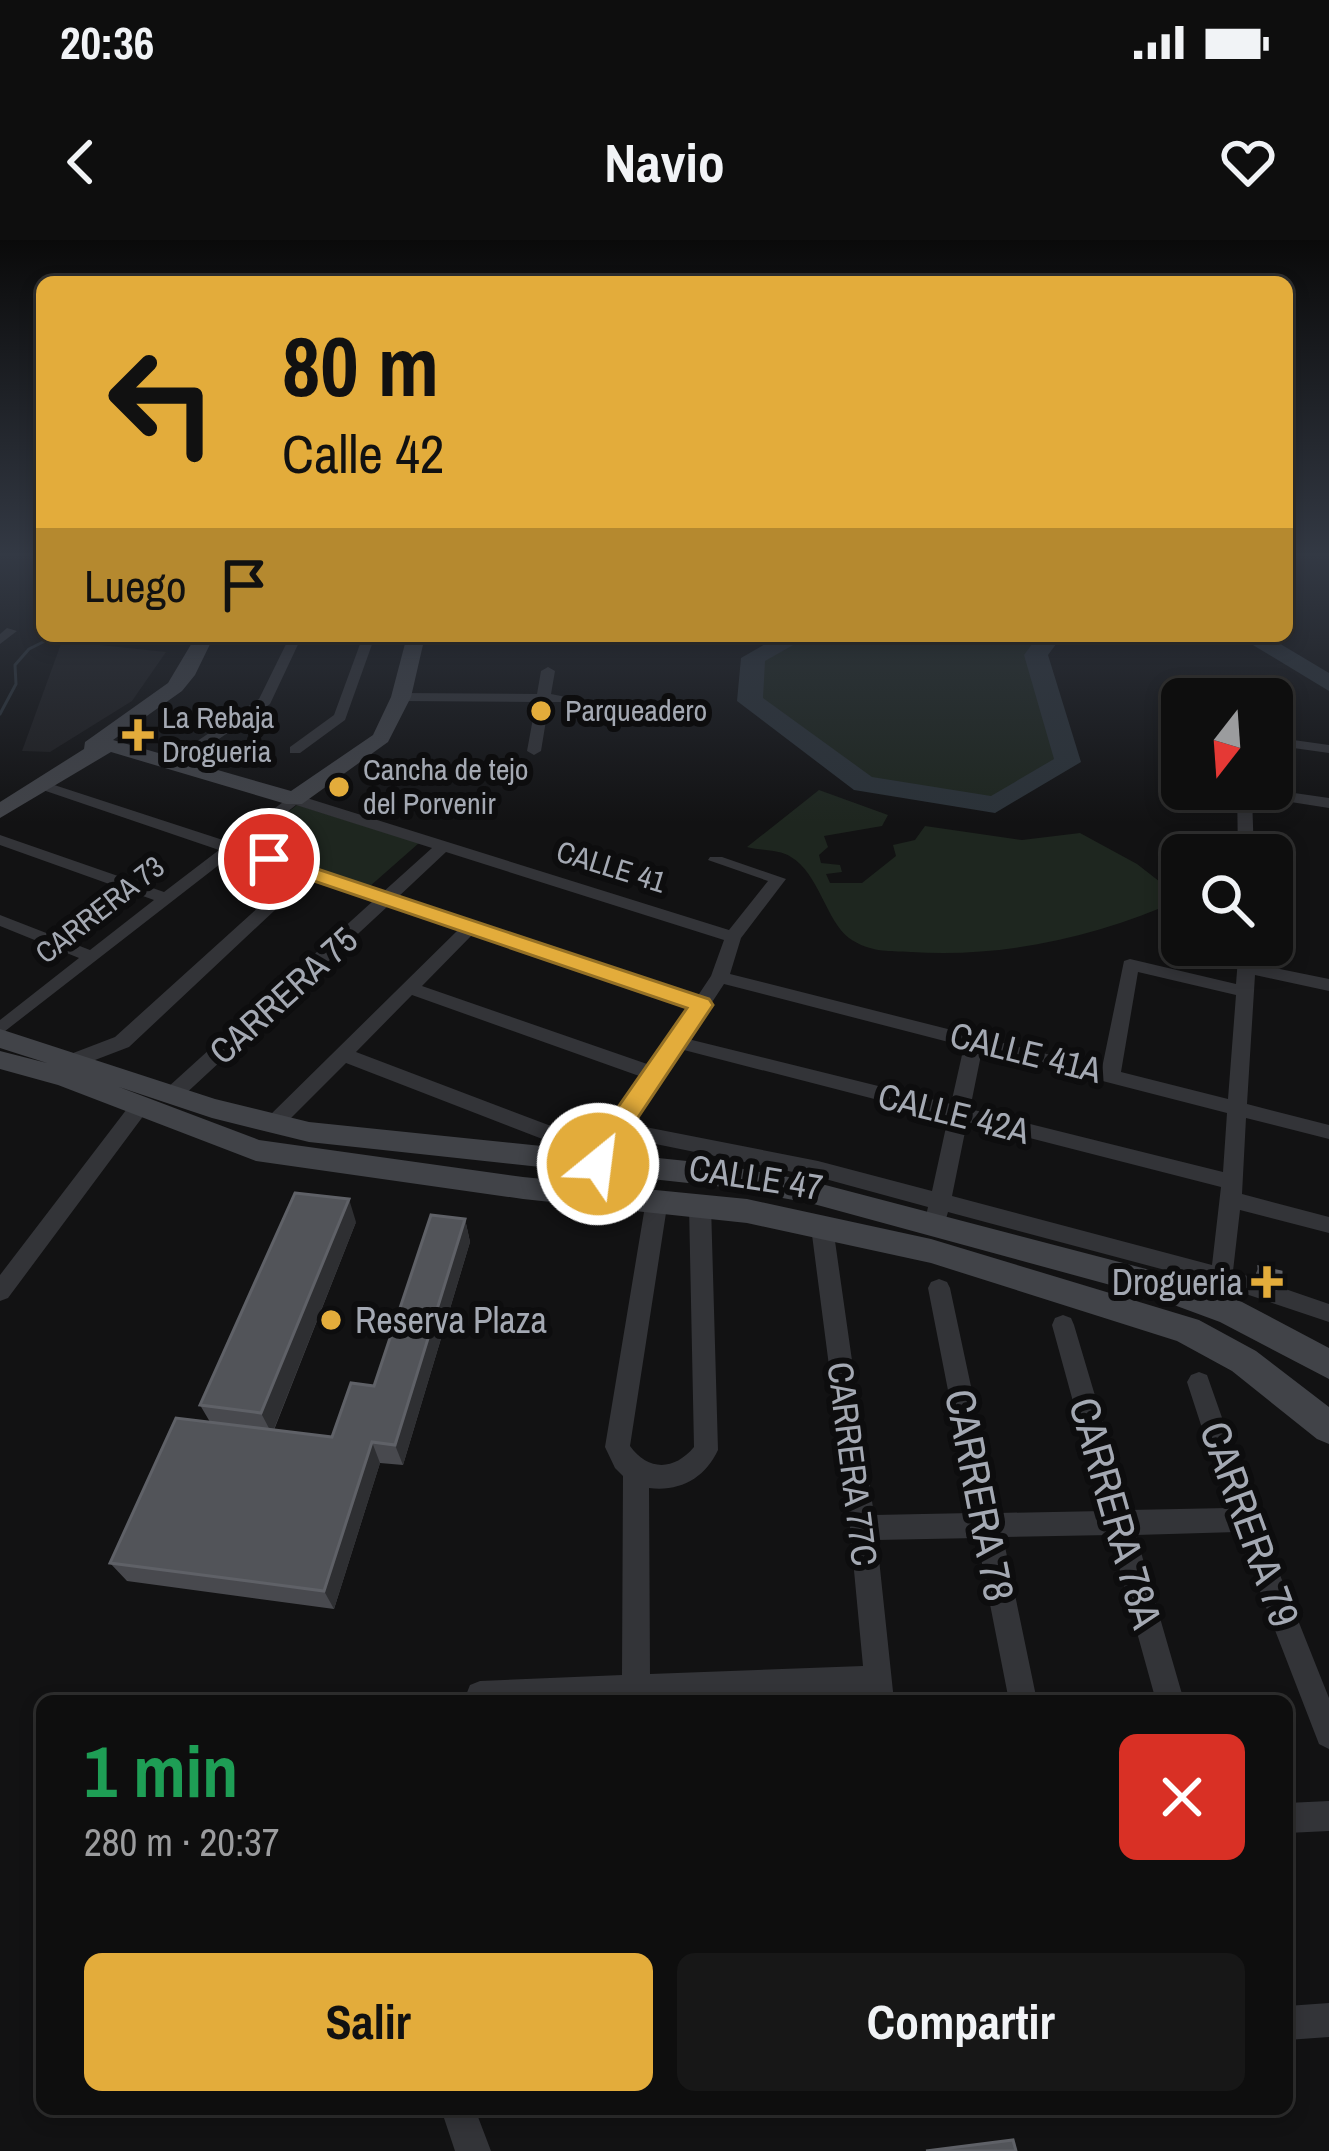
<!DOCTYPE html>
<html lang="es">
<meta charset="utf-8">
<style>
:root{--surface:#0e0e0e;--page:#171717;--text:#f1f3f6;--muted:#9b9c9e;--line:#2e2e2e;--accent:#e3ac3b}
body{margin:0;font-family:"Archivo Narrow",sans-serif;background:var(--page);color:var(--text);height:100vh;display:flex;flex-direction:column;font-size:45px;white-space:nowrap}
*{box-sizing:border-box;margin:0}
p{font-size:39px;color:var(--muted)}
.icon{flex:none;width:66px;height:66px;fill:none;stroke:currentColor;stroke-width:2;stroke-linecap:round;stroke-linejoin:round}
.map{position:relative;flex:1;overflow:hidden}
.side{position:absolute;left:36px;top:1455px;width:1257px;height:420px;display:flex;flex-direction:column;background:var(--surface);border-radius:18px;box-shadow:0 6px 18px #0003,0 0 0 3px var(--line)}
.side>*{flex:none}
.top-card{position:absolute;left:36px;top:36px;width:1257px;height:366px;border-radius:18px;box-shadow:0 6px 18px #0003,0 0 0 3px var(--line);background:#e3ac3b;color:#111;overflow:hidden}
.needle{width:78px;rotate:197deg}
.buttons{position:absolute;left:1161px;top:438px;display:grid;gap:24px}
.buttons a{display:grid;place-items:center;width:132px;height:132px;border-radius:18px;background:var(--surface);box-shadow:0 6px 18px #0003,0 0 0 3px var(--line);font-size:60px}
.pin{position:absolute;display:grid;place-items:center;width:102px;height:102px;color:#fff;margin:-51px;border:6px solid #fff;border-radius:50%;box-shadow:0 3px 12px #0007}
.me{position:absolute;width:132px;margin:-66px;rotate:29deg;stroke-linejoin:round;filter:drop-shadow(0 0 9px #0008)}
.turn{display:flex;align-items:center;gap:42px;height:252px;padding:0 48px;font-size:54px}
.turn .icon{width:156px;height:156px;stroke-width:2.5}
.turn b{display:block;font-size:84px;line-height:102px}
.then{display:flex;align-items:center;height:114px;padding:0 48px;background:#0003;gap:24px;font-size:45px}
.round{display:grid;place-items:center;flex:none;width:126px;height:126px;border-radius:18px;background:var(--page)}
.headline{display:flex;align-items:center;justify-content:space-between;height:204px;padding:0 48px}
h1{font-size:72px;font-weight:800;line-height:90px;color:#1e9e55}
.button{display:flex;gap:24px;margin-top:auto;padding:24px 48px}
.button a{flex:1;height:138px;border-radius:18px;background:var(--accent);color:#111;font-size:48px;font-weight:800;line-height:138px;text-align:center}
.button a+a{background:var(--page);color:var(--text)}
.status{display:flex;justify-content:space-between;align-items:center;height:84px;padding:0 60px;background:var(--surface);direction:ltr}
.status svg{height:33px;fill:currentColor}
header{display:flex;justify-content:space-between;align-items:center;height:156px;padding:0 48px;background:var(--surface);font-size:54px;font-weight:800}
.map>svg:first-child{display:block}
.built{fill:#1e1e20}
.green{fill:#1e261f}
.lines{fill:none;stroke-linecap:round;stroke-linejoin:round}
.stream{stroke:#2b3238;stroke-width:3}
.river{fill:#2b3238;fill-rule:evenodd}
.street{fill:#333438;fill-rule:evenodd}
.secondary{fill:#414348;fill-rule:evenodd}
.wall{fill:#48494e}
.shaded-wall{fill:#2e2f32}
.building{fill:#525459;stroke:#5f6167;stroke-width:3}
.route{fill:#e3ac3b;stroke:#947026;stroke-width:3}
.poi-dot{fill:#e3ac3b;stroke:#0d0d0e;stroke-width:4.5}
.labels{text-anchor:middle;stroke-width:12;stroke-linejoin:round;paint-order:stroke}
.far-poi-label{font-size:30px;fill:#a4a9b3;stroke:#0d0d0e;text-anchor:start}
.far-street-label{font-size:30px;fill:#a4a9b3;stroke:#0d0d0e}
.street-label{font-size:36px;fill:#a4a9b3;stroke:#0d0d0e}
.poi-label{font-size:36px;fill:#a4a9b3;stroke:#0d0d0e;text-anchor:end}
.near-street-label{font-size:42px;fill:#a4a9b3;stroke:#0d0d0e}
</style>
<div class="status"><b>20:36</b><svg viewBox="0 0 49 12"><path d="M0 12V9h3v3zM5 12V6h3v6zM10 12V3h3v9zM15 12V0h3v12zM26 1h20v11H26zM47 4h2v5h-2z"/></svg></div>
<header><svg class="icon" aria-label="back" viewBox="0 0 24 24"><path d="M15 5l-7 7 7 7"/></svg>Navio<svg class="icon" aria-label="heart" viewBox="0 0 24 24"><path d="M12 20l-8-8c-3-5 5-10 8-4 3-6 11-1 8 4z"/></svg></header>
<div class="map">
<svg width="1329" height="1911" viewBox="0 0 1329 1911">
<rect width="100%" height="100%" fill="#121213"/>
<path class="built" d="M62 401 166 412 132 461 50 512 22 511Z"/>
<path class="green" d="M797 396H1050L1036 415 1068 522 995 565 864 544 750 461 753 418Z
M819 550 888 575 882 586 824 596 828 607 819 615 821 623 840 625 842 632 826 634 830 643H862L896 616 893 605 915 600 925 586 1022 600 1080 593 1137 624 1182 659C1096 697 1005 718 911 712 887 711 869 712 849 698 827 682 818 632 791 617 779 609 761 611 747 607Z
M297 565 419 603 369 647 245 606Z"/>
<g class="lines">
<path class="stream" d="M0 474 16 444 15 425 29 409 55 396"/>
<path class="river" d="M779 396H809L765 421 763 458 872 537 991 556 1054 519 1024 415 1038 396H1062L1048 415 1081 522 995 573 854 550 737 461 741 418Z
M1238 396H1267L1329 433V451Z"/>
<path class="street" d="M7 388 17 391 0 404V394Z
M290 396H302L270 464 181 525H171V519L259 459Z
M363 396H375L345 480 300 513H290V507L334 475Z
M548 427 555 431 551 454 571 458 564 462H549L541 511 534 515 527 511 536 462 401 461 394 457 401 453 537 454 541 431Z
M1272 497 1329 505V513L1272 505Z
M42 541 229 602 294 554 729 690 768 641 708 620 710 617H722L786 639 741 698 730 734 1102 828 1124 721 1130 719 1236 744 1239 705H1257L1256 724 1329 739V751L1255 735 1247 864 1329 885V899L1246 878 1242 954 1329 977V993L1240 970 1233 1031 1329 1064V1082L1231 1049 1226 1074 1218 1076 1210 1074 1207 1067 1210 1042 948 972 945 982H929L926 976 928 967 818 937 621 897 605 929H591L589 917 346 823 280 889H266L263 884 266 879 458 690 388 666 181 858H167L164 853 167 848 373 661 308 639 129 807 82 825H68L66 820 68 815 115 797 294 635 233 614 0 795V780L79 718 0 686V675L90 710 154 660 0 605V595L164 652 219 610 37 548V542ZM296 565 432 608 382 653 243 607ZM446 612 724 700 711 736 697 757 397 658ZM472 695 690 768 650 825 422 746ZM1138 732 1236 755 1228 859 1121 832ZM724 744 964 806 951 864 688 799ZM412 755 642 837 596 903 356 812ZM680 809 948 878 932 951 818 921 630 884ZM982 810 1227 873 1223 932 970 869ZM967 882 1221 947 1212 1025 952 956Z
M1237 549H1267L1329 558V568L1252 556 1254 615H1238Z
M140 859 147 861 150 866 147 871 8 1058 0 1061V1035L133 861Z
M657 952 664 954 668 960 630 1206C648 1231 674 1231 694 1207L689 965 693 959H707L711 965 718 1210C705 1238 680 1252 649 1248L650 1434 863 1426 850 1288 811 987 814 981H830L833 987 874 1275 972 1273 928 1048 931 1042 939 1039 947 1042 950 1048 998 1273 1103 1271 1052 1085 1055 1078 1063 1075 1071 1078 1074 1085 1129 1270 1228 1268 1187 1142 1191 1135 1199 1132 1207 1135 1258 1280 1329 1458V1509L1319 1504 1237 1292 1136 1295 1184 1461H1156L1110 1295 1003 1297 1037 1461H1009L977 1298 877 1300 894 1461H866L865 1455 696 1461H468L466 1455 470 1445 480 1441 622 1435 623 1236 615 1228 605 1207 646 960 650 954Z
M1329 1561V1591L1287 1593V1563Z
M1329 1763V1797L1287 1800V1766Z
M441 1869H475L491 1911H455Z"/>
<path class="secondary" d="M196 396H214L195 435 182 451 113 500 291 551 373 495 391 457 407 396H425L411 457 388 502 302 564H286L111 512 0 578V562L84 509 85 502 168 443Z
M0 789 215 859 309 882 716 924 810 941 1150 1030 1242 1062 1329 1108V1139L1220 1082 1147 1055 810 963 716 946 309 902 212 878 119 847 259 900 523 937 747 959 931 999 1199 1080 1256 1111 1329 1167V1204L1317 1199 1232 1131 1177 1101 931 1023 747 983 523 959 256 921 58 845 0 829V811L47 823 0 808Z"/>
</g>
<path class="wall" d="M465 979 470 1002 403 1225 380 1223 334 1369 127 1341 110 1323 210 1182 200 1165 356 982 274 1190 332 1197 374 1146Z
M1259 1027 1281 1045 1277 1051 1256 1046V1033Z"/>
<path class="shaded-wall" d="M349 959 356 982 272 1194 261 1173Z
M465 979 470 1002 403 1225 395 1205Z
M372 1202 380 1223 334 1369 324 1351Z"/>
<path class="building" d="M295 953 349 959 261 1173 200 1165Z
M431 975 465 979 395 1205 372 1202 324 1351 110 1323 176 1178 332 1197 351 1143 374 1146Z
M1259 1027 1281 1032V1045L1260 1041Z
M1013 1900 1016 1911H926Z"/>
<linearGradient id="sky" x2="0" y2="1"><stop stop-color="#0a0a0a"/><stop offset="0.54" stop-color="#333944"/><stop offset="1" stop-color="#333944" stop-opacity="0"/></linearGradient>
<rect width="1329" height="583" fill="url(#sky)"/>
<path class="route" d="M269 613 709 759 713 765 627 894 608 931H589L585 924 607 883 687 768 261 623 258 619Z"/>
<g class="poi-dot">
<circle cx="541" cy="471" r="12"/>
<path d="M132 477h12v12h12v12h-12v12h-12v-12h-12v-12h12z"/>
<circle cx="339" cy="547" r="12"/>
<path d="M1261 1024h12v12h12v12h-12v12h-12v-12h-12v-12h12z"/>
<circle cx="331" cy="1080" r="12"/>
</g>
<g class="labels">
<g class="far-poi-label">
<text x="565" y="481">Parqueadero</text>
<text x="162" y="488">La Rebaja<tspan x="162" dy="34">Drogueria</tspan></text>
<text x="363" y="540">Cancha de tejo<tspan x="363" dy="34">del Porvenir</tspan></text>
</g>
<g class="far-street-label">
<text transform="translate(611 627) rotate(17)" y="10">CALLE 41</text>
<text transform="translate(100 670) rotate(-38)" y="10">CARRERA 73</text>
</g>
<g class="street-label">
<text transform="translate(283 755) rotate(-42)" y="13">CARRERA 75</text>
<text transform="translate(1026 812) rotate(14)" y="13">CALLE 41A</text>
<text transform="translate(954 873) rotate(14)" y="13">CALLE 42A</text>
<text transform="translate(756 937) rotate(9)" y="13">CALLE 47</text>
<text transform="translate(853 1224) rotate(83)" y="13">CARRERA 77C</text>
</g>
<g class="poi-label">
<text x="1243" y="1055">Drogueria</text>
<text x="355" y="1093" text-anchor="start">Reserva Plaza</text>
</g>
<g class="near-street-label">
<text transform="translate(980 1255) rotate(79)" y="15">CARRERA 78</text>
<text transform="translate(1116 1273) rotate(74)" y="15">CARRERA 78A</text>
<text transform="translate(1250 1284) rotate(70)" y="15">CARRERA 79</text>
</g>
</g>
</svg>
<div class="buttons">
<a><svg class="needle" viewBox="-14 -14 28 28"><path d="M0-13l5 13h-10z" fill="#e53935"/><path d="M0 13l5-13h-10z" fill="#9b9c9e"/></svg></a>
<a><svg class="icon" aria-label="search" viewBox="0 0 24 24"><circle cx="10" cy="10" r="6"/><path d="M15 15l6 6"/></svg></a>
</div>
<div class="pin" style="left:269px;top:619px;background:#d93025"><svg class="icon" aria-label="arrive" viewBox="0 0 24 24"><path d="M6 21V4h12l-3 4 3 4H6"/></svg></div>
<svg class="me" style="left:598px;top:924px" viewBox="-20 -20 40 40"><circle r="17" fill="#e3ac3b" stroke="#fff" stroke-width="3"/><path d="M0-11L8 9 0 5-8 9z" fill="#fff"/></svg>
<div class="top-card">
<div class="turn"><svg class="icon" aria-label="left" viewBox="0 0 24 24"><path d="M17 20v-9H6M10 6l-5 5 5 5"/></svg><div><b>80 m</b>Calle 42</div></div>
<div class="then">Luego<svg class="icon" aria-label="arrive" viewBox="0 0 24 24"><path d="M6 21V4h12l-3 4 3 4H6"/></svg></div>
</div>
<section class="side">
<div class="headline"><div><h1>1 min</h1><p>280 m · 20:37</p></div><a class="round" style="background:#d93025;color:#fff"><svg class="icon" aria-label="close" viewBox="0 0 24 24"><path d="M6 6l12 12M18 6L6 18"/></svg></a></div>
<div class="button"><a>Salir</a><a>Compartir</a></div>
</section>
</div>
